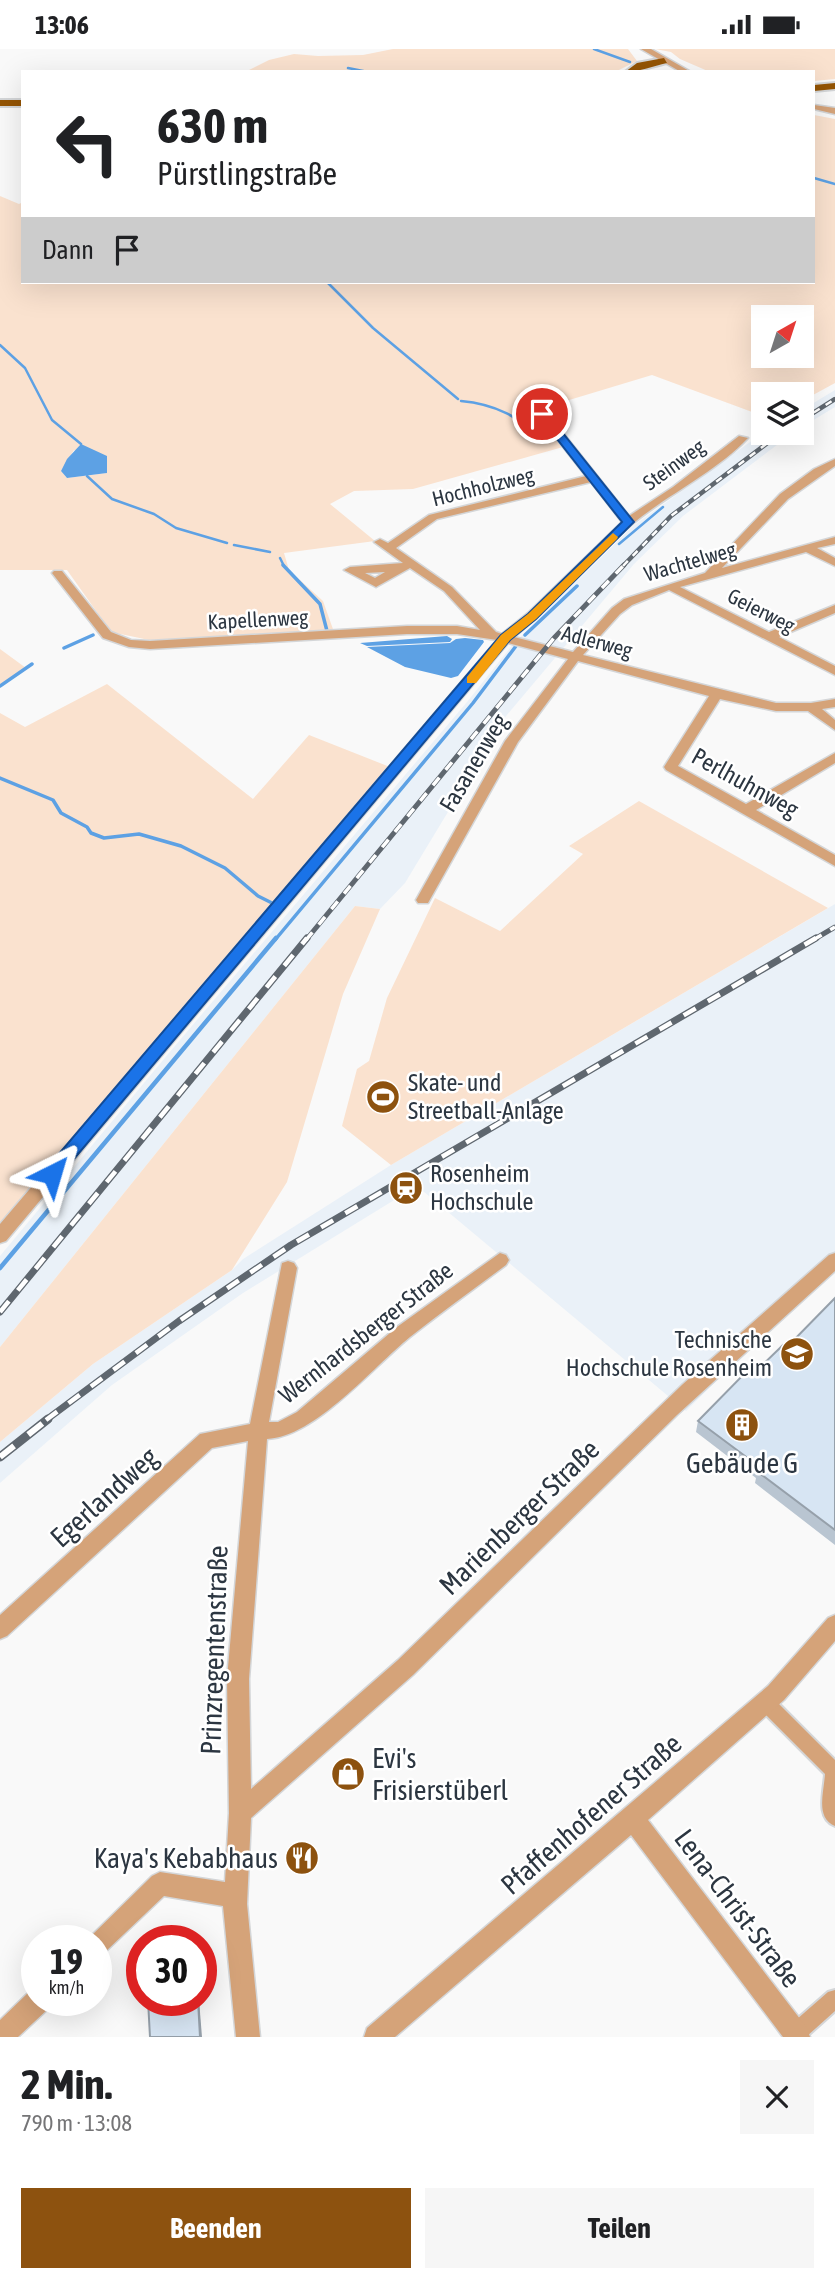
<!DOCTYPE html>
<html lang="de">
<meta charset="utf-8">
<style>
:root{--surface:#fff;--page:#f6f6f6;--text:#202124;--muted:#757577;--accent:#8d520f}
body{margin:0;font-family:"Asap Condensed",sans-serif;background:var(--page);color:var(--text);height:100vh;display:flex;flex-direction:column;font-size:26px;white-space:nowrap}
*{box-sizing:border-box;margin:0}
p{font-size:23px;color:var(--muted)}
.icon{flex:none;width:38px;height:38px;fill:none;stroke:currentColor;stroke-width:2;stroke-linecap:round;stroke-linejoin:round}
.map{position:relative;height:1988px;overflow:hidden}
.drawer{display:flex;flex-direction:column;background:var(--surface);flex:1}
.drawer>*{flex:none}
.guide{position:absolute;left:21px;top:21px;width:794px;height:214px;border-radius:0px;box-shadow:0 7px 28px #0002;background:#fff;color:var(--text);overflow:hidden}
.needle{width:46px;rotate:39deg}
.controls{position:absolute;left:751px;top:256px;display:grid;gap:14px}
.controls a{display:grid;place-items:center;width:63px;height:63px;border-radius:0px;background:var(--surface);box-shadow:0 7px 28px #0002;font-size:35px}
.speed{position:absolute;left:21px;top:1876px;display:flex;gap:14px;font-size:35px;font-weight:700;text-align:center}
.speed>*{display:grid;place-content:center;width:91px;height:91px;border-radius:50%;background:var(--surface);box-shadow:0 7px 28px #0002;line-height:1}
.speed small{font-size:18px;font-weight:400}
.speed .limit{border:10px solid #d22;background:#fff;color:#111}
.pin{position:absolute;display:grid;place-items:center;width:60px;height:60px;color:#fff;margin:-30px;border:4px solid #fff;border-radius:50%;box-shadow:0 2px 7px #0007}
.me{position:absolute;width:77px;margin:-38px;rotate:40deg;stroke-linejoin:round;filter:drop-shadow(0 0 5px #0008)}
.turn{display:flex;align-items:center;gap:24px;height:147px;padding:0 21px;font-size:32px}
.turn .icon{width:91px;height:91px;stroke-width:2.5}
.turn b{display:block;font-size:49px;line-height:60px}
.then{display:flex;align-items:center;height:66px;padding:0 21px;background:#0003;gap:14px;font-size:26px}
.round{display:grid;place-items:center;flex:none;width:74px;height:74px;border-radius:0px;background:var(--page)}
.headline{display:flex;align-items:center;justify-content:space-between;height:119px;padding:0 21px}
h1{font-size:42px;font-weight:700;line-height:52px}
.primary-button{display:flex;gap:14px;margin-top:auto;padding:14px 21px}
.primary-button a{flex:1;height:80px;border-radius:0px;background:var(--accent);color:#fff;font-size:28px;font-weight:700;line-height:80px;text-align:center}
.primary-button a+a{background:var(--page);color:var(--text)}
.status{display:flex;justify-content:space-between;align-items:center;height:49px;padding:0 35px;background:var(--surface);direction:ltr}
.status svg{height:19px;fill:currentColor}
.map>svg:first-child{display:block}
.built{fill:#eaf1f8}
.green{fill:#fae2cf;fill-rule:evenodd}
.water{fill:#5da1e4}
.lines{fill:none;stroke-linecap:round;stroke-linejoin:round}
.stream-far2{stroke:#5da1e4;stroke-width:2.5}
.stream-far1{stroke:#5da1e4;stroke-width:3.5}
.stream{stroke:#5da1e4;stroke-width:4.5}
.pedestrian-casing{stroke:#d4d6d8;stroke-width:4}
.minor-casing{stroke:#d4d6d8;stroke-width:3}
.tertiary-casing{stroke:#d4d6d8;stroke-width:3}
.trunk-casing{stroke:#d4d6d8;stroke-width:4}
.pedestrian{fill:#d5a379;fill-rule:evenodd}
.minor{fill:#d5a379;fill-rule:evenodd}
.tertiary{fill:#d5a379;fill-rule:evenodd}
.trunk{fill:#945404;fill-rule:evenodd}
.rail-far3-casing{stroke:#5f676f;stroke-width:4.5}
.rail-far2-casing{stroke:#5f676f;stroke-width:5}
.rail-far1-casing{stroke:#5f676f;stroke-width:7}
.rail-casing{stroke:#5f676f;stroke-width:9}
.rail-far3{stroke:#fff;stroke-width:2.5;stroke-dasharray:7;stroke-linecap:butt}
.rail-far2{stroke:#fff;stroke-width:3.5;stroke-dasharray:10;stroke-linecap:butt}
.rail-far1{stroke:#fff;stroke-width:4.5;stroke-dasharray:14;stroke-linecap:butt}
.rail{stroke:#fff;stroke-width:6;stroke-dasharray:18;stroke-linecap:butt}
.wall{fill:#b9c5d1}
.shaded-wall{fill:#96a0aa}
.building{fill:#d7e5f3;stroke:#96a0aa;stroke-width:2}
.route{fill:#1a73e8;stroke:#114b97;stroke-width:2}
.slow{fill:#f59e0b}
.labels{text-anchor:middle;stroke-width:5;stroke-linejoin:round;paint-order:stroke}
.far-street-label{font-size:21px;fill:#2c3641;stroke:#fff}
.street-label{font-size:24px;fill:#2c3641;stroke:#fff}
.poi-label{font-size:24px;fill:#2c3641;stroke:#fff;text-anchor:start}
.near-poi-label{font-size:28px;fill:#2c3641;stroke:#fff}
.near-street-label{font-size:28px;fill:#2c3641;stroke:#fff}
</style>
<div class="status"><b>13:06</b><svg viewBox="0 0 49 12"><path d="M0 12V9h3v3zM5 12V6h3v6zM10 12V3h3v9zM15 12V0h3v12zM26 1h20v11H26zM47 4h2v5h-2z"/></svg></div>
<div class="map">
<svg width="835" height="1988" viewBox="0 0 835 1988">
<rect width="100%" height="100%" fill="#f9f9f9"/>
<path class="built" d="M835 341V358L802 378V361Z
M764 383H794L683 467 634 515 506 667 405 834 380 860 355 857 0 1298V1207L169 1004 467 653 514 594 633 477Z
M835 855V1215L686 1362 417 1137 243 1244 112 1336 0 1434V1393L93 1315 232 1221 243 1210 391 1116Z"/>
<path class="green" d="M393 0H628L637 12 615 23H245L269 11 294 5 318 7 363 6Z
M655 0H835V30L814 32V23H710L680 10 671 3Z
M814 66 835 70V334L802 352V345H763V367L652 326 546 358 538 366 563 398 413 440 354 442 330 455 375 492 284 504 289 521 323 552 334 583 149 591 111 583 67 521H0V147L19 155 23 153V233H814ZM763 268H802V306H763ZM74 401 107 424 67 429 61 422Z
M0 600 26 619 0 639Z
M107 635 253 750 309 686 395 720 0 1187V664L25 678Z
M639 752 828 859 391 1116 342 1077 357 1020 369 1012 387 949 435 849 500 882 583 805 569 797Z
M355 857 380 860 343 945 287 1133 232 1221 93 1315 0 1393V1298Z"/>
<path class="water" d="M81 395 107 407V424L67 429 61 422 67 410Z
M447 587 452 590 450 593 367 597 360 594Z
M465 589 483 591 484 593 458 627 451 629 405 618 367 598 450 594 456 590Z"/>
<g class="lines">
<path class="stream-far2" d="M594 0 630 13
M348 19 368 23
M814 129 835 135
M327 233 373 279 458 350
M0 296 25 319 52 371 81 395
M461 352C495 355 520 368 544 392
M87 427 112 450 154 465 176 479 227 494
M619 495 663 458
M234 496 270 503
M280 509 284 517"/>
<path class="stream-far1" d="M283 516 320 555 327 582
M525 586 577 537
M64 599 93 586
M0 637 32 615
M0 729 53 751 61 764 87 778 91 784 104 789 139 785 181 797 225 819 258 847 276 856
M275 891 473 654 516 597"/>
<path class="stream" d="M0 1219 276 889"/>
<g class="pedestrian-casing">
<path id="pedestrian" d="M765 1645 771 1647 835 1711V1777C815 1769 824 1743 825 1725L759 1659 757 1653 759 1647Z
M835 1941V1962L806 1988H787L785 1985 788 1978 828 1943Z"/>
</g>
<g class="minor-casing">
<path id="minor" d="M540 359 544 360 629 467 673 438 739 387 748 389C715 424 668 445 631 476 590 511 556 554 514 588L573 603 612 559 624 550 705 524 780 445 814 420 835 410V417L788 450 722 519 835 488V495L817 499 835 509V517L806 503 680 538 769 583 835 556V564L779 588 835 617V626L669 541 632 556 620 565 583 606 776 654H811L835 650V658L822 660 835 671V681L808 662H776L720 650 678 717 746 755 835 704V714L756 761 835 806V817L666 721 664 718 709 647 578 612 518 693 428 854H418L416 851 505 692 568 610 508 594 6 1192 0 1194V1175L497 591 457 585H407L150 600 129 598 103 589 52 524 54 522H62L111 583 131 591 150 592 407 577H457L480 581 444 542 410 519 376 538 344 521 350 518 403 514 374 493 380 490 388 494 429 466 586 427 535 362ZM591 433 622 473 528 564 502 585 496 583 452 538 396 499 437 470ZM385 523 375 529 365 524Z
M500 1204 506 1206 509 1211 506 1216C474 1240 442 1263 410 1288 373 1318 315 1388 267 1390L249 1630 251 1740 398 1611 683 1335 829 1206 835 1204V1222L677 1366 413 1626 251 1769 247 1855 260 1988H236L223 1857 164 1847 104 1904 96 1908V1892H86L152 1827 160 1823 225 1833 229 1764 227 1630 248 1392 212 1399 7 1587 0 1590V1566L200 1385 250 1375 282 1214 288 1212 294 1214 297 1219 269 1373H278L297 1363 397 1278Z
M835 1566V1592L784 1651 648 1771 807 1979 810 1988H783L631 1786 395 1988H364L367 1979 768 1637 828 1569Z
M37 1940V1951H51L48 1960 18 1988H0V1971L30 1942Z"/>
</g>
<g class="tertiary-casing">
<path id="tertiary" d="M641 0H651L691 23H681Z
M814 56 835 59V65L814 60Z"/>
</g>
<g class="trunk-casing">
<path id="trunk" d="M664 9 667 14C653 17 638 23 625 23L637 14Z
M835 34V40L814 42V36Z
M0 51H23V57H0Z"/>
</g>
<use href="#pedestrian" class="pedestrian"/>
<use href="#minor" class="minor"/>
<use href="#tertiary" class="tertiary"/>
<use href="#trunk" class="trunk"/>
<g class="rail-far3-casing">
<path id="rail-far3" d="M802 371 835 350
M623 517 671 467 782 383"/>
</g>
<g class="rail-far2-casing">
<path id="rail-far2" d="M306 891 554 589 624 516
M813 891 835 878"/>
</g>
<g class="rail-far1-casing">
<path id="rail-far1" d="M0 1263 307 889
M46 1371 179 1272 291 1196 816 889"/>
</g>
<g class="rail-casing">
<path id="rail" d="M0 1408 48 1370"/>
</g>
<use href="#rail-far3" class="rail-far3"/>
<use href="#rail-far2" class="rail-far2"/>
<use href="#rail-far1" class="rail-far1"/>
<use href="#rail" class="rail"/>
</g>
<path class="wall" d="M835 1249V1496L755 1434 756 1429 696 1383 698 1372 751 1327 787 1298Z"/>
<path class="shaded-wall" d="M198 1951H199L202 1988H200Z"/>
<path class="building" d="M835 1249V1481L758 1423 761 1419 698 1372 746 1323 751 1327 783 1296 787 1298Z
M148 1951H198L200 1988H150Z"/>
<path class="route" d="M539 363H546L634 473 536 570 510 591 58 1129H46L44 1125 46 1120 501 586 528 565 622 473 539 367Z"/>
<path class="slow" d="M613 484 618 488 617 490 536 570 510 591 476 634H467V628L501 586 528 565Z"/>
<defs>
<g id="stadium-disc" transform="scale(1.75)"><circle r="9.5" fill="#8d520f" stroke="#fff"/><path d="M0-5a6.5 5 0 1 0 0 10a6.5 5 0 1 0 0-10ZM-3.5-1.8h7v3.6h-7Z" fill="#fff"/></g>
<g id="station-disc" transform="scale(1.75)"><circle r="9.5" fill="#8d520f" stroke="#fff"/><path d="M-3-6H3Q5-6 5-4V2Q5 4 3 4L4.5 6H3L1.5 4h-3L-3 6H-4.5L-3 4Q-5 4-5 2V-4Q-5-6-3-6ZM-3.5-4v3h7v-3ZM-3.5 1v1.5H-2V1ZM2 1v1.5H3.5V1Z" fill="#fff"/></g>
<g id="university-disc" transform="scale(1.75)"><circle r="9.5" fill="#8d520f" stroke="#fff"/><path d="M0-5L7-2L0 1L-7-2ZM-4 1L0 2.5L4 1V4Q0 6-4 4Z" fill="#fff"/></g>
<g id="building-disc" transform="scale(1.75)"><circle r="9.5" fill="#8d520f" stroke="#fff"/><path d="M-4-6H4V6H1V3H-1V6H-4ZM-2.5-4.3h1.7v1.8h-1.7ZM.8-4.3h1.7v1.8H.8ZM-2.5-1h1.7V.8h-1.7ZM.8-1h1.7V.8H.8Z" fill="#fff"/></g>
<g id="shop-disc" transform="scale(1.75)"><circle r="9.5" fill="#8d520f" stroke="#fff"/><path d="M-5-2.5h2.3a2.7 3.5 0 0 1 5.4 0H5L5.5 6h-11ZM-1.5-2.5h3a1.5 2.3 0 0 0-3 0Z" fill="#fff"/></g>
<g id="restaurant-disc" transform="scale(1.75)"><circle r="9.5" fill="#8d520f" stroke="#fff"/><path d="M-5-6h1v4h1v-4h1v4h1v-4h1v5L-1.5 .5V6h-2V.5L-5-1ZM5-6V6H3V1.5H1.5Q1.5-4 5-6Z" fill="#fff"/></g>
</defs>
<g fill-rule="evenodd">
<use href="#stadium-disc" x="383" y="1048"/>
<use href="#station-disc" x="406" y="1139"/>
<use href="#university-disc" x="797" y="1305"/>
<use href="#building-disc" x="742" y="1376"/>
<use href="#shop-disc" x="348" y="1725"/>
<use href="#restaurant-disc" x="302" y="1809"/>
</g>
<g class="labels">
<g class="far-street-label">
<text transform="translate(674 416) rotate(-36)" y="7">Steinweg</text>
<text transform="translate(483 438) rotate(-14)" y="7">Hochholzweg</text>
<text transform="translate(690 513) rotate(-16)" y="7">Wachtelweg</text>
<text transform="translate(761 562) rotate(27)" y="7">Geierweg</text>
<text transform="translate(258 571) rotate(-3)" y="7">Kapellenweg</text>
<text transform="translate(597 593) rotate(15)" y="7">Adlerweg</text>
</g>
<g class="street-label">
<text transform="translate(474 714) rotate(-59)" y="8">Fasanenweg</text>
<text transform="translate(745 734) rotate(29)" y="8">Perlhuhnweg</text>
<text transform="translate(366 1284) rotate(-38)" y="8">Wernhardsberger Straße</text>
</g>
<g class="poi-label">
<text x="408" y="1042">Skate- und<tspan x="408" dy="28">Streetball-Anlage</tspan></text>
<text x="430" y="1133">Rosenheim<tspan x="430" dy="28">Hochschule</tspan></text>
<text x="772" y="1299" text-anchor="end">Technische<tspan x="772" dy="28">Hochschule Rosenheim</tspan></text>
</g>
<g class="near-poi-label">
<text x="742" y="1424">Gebäude G</text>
<text x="372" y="1719" text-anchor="start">Evi's<tspan x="372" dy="32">Frisierstüberl</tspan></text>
<text x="278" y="1819" text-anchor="end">Kaya's Kebabhaus</text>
</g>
<g class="near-street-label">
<text transform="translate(104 1448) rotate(-42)" y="10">Egerlandweg</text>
<text transform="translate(519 1468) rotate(-44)" y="10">Marienberger Straße</text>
<text transform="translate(214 1601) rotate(-88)" y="10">Prinzregentenstraße</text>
<text transform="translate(591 1765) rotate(-41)" y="10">Pfaffenhofener Straße</text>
<text transform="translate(738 1859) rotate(53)" y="10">Lena-Christ-Straße</text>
</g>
</g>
</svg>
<div class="controls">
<a><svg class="needle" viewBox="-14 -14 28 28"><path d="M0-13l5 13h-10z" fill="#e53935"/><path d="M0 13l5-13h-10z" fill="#757577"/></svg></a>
<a><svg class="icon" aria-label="layers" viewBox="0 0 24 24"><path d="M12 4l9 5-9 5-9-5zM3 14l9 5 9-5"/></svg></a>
</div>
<div class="speed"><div>19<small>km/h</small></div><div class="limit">30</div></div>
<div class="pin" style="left:542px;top:365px;background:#d93025"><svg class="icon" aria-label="arrive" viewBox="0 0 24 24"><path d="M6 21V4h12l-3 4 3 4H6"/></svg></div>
<svg class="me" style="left:52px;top:1125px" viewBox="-20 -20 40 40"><path d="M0-17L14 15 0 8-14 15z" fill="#1a73e8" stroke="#fff" stroke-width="4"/></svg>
<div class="guide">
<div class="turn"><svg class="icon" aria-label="left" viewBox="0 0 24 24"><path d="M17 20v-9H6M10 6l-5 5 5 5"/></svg><div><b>630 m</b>Pürstlingstraße</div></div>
<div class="then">Dann<svg class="icon" aria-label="arrive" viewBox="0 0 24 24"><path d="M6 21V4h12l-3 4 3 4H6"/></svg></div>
</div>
</div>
<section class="drawer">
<div class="headline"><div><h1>2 Min.</h1><p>790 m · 13:08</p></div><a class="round"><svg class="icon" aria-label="close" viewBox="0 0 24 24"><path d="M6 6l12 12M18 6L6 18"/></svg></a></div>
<div class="primary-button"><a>Beenden</a><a>Teilen</a></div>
</section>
